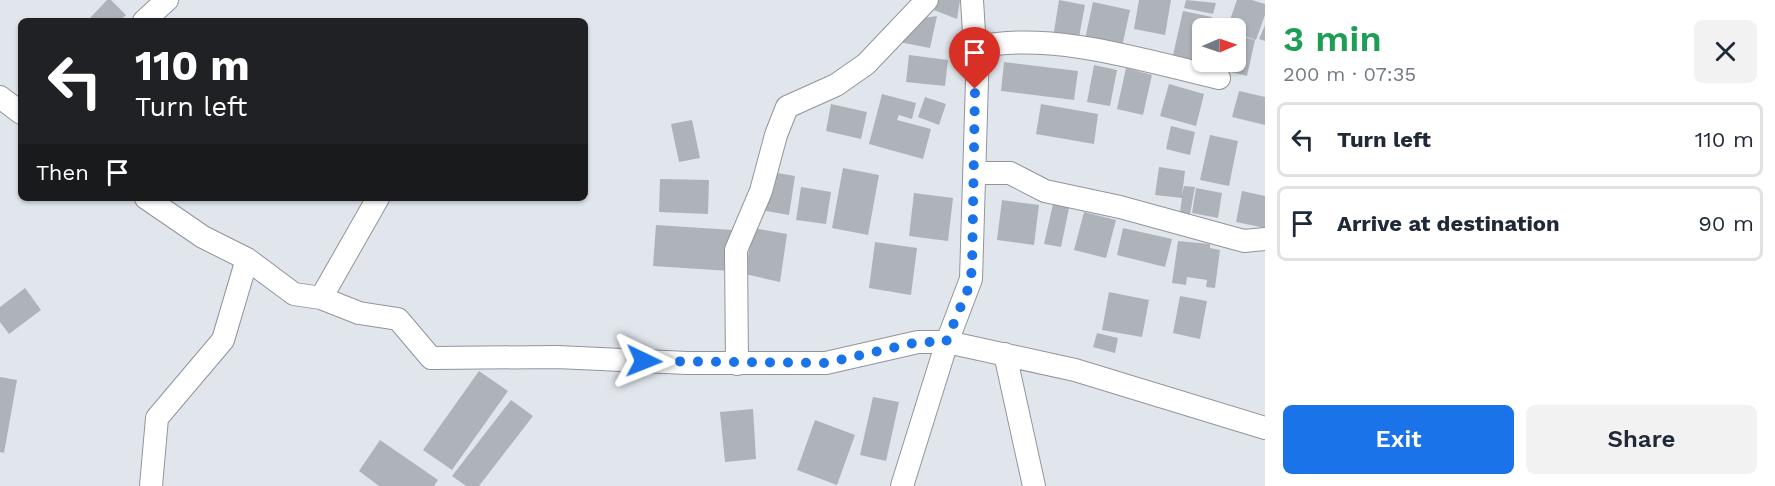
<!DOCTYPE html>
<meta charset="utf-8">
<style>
:root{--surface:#fff;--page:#f2f2f3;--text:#1f2937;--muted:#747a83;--line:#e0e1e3;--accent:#1a73e8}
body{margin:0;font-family:"Work Sans",sans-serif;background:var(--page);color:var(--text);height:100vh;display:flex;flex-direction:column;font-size:22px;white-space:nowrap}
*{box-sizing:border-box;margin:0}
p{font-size:20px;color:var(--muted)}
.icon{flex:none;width:33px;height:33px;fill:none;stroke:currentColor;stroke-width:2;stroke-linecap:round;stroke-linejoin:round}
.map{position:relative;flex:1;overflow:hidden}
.sheet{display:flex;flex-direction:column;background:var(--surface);width:510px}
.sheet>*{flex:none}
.top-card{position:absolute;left:18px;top:18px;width:570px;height:183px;border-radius:9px;box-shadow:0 2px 4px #0004;background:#202124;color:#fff;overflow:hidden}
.needle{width:39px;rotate:88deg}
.fabs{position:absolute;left:1192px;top:18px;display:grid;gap:12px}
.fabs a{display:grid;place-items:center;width:54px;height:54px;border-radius:9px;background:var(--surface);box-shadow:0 2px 4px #0004;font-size:30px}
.pin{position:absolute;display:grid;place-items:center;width:51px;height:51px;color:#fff;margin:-62px -26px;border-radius:50% 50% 50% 0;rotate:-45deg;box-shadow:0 0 6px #0007}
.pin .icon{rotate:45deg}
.me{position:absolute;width:66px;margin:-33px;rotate:92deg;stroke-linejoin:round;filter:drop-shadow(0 0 4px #0008)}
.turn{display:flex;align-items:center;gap:21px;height:126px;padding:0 18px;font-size:27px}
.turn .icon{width:78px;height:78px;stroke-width:2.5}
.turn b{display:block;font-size:42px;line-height:51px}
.then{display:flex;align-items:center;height:57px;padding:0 18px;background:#0003;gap:12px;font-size:22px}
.round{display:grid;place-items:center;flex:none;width:63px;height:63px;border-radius:9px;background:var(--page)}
.headline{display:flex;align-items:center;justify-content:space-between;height:102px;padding:0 18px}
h1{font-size:36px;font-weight:600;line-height:45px;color:#1e9e55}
.primary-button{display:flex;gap:12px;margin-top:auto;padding:12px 18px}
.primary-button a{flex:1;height:69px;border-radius:9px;background:var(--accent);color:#fff;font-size:24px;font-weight:600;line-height:69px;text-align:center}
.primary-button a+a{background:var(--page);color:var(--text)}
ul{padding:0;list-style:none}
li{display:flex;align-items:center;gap:18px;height:75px;margin:0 12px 9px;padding:0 6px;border:3px solid var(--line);border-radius:9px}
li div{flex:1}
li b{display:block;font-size:22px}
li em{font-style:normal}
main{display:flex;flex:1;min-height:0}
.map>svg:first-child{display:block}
.building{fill:#aeb3ba}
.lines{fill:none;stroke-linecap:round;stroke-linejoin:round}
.minor-casing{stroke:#90959b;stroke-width:24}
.minor{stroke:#fff;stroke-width:22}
.route{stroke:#1a73e8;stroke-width:10;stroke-dasharray:0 18}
</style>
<main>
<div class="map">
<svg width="1265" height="486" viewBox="0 0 1265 486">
<rect width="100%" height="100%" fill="#e1e6ed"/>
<path class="building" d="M107 0H111L126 15 119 21H93L90 18Z
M935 0H960L957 19 926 7Z
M1059 0 1085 5 1078 43 1053 38Z
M1139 0H1171L1165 35 1134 29Z
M1186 0 1216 3 1213 14 1184 8Z
M1237 0H1252L1265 4V15L1256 40 1236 33V28H1227Z
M1093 2 1130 10 1122 47 1085 39Z
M1183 11 1212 17 1210 28H1203V62L1173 55Z
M937 16 930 48 899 42 916 19Z
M1265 25V41L1259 39Z
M1236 35 1255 40 1247 76 1219 69 1221 62H1236Z
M909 55 948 60 945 86 906 82Z
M1004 62 1078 71 1074 100 1001 91Z
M1094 65 1117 70 1110 106 1087 102Z
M1126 68 1152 75 1143 115 1117 109Z
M1169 84 1204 94 1196 126 1160 116Z
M1239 91 1265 97V125L1232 117Z
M882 94 916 103 912 119 899 115 897 120 931 129 923 159 869 144Z
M925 97 946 104 939 125 918 117Z
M831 104 867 112 861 139 826 131Z
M1041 104 1098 114 1094 144 1036 134Z
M692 120 700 158 679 162 671 124Z
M1171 126 1195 132 1190 155 1166 149Z
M1210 135 1238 141 1229 186 1200 180Z
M1159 167 1185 171 1182 196 1184 186 1195 187 1189 220 1179 219 1182 198 1155 195Z
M843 168 879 175 868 235 832 228Z
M766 171 795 176 789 215 760 210Z
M660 179 709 180 708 214 659 212Z
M801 187 831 192 826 224 796 220Z
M1196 188 1222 193 1218 218 1192 213Z
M1242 191 1265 196V228L1236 222Z
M914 193 953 198 948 241 909 236Z
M1002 200 1039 205 1034 245 997 240Z
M1053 204 1069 208 1061 247 1044 244Z
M1084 212 1116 220 1106 258 1074 250Z
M656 225 733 230 730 271 653 266Z
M753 228 787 234 780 282 745 274Z
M1123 228 1172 239 1165 267 1117 255Z
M1178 241 1210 244V248L1220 250 1215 288 1206 287 1207 280 1187 277 1186 285 1172 283Z
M875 242 917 248 911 295 869 288Z
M25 288 41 310 9 334 0 322V307Z
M1109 292 1149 300 1142 337 1102 330Z
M1180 296 1207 301 1200 339 1173 333Z
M1097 333 1118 338 1115 353 1093 347Z
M479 371 508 391 452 470 423 450Z
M0 377 17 380 4 453 0 452Z
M873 397 899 402 886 461 860 455Z
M511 400 533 416 479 486H466L452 476Z
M753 409 756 459 725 462 720 412Z
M815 420 855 435 837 485 797 470Z
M380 440 438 480 434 486H379L359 471Z"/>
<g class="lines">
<g class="minor-casing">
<path id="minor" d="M144 21 167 0
M978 47C1052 31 1146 61 1219 78
M0 97 21 113
M975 173H1010L1045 191 1120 207 1244 241 1265 239
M146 198 203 237 247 259 294 294 321 298 359 313 398 319 431 358 557 357 687 363H826L918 342H947L1075 370 1265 428
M321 298 378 198
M1005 354 1034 486
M737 364 736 250 761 191 776 135 787 107 836 85 866 64 927 0
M151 486 157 418 223 340 247 259
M902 486 947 342 971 279 978 47 974 33 972 0"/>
</g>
<use href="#minor" class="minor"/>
</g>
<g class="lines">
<path class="route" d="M644 361 826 363 918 342H946L968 289 972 270 975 89"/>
</g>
</svg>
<div class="fabs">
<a><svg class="needle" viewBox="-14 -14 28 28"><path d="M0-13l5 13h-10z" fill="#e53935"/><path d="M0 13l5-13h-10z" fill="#747a83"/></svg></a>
</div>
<div class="pin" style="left:975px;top:89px;background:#d93025"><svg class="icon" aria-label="arrive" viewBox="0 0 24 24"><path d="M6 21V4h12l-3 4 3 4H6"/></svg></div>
<svg class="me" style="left:644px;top:361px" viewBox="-20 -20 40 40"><path d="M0-17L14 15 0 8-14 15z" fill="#1a73e8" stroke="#fff" stroke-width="4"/></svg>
<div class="top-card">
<div class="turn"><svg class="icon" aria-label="left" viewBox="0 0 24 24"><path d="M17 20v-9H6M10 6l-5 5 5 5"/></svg><div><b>110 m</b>Turn left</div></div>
<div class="then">Then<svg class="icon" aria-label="arrive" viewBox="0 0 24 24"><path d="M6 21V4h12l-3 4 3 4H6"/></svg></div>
</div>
</div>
<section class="sheet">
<div class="headline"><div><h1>3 min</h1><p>200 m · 07:35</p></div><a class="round"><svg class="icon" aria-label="close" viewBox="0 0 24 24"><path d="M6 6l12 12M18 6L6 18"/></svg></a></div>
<ul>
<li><svg class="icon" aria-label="left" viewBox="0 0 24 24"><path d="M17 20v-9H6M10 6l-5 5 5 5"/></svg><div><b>Turn left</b></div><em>110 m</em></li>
<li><svg class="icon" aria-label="arrive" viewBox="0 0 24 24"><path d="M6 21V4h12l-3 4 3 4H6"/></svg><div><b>Arrive at destination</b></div><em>90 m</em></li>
</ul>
<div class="primary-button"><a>Exit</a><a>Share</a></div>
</section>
</main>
